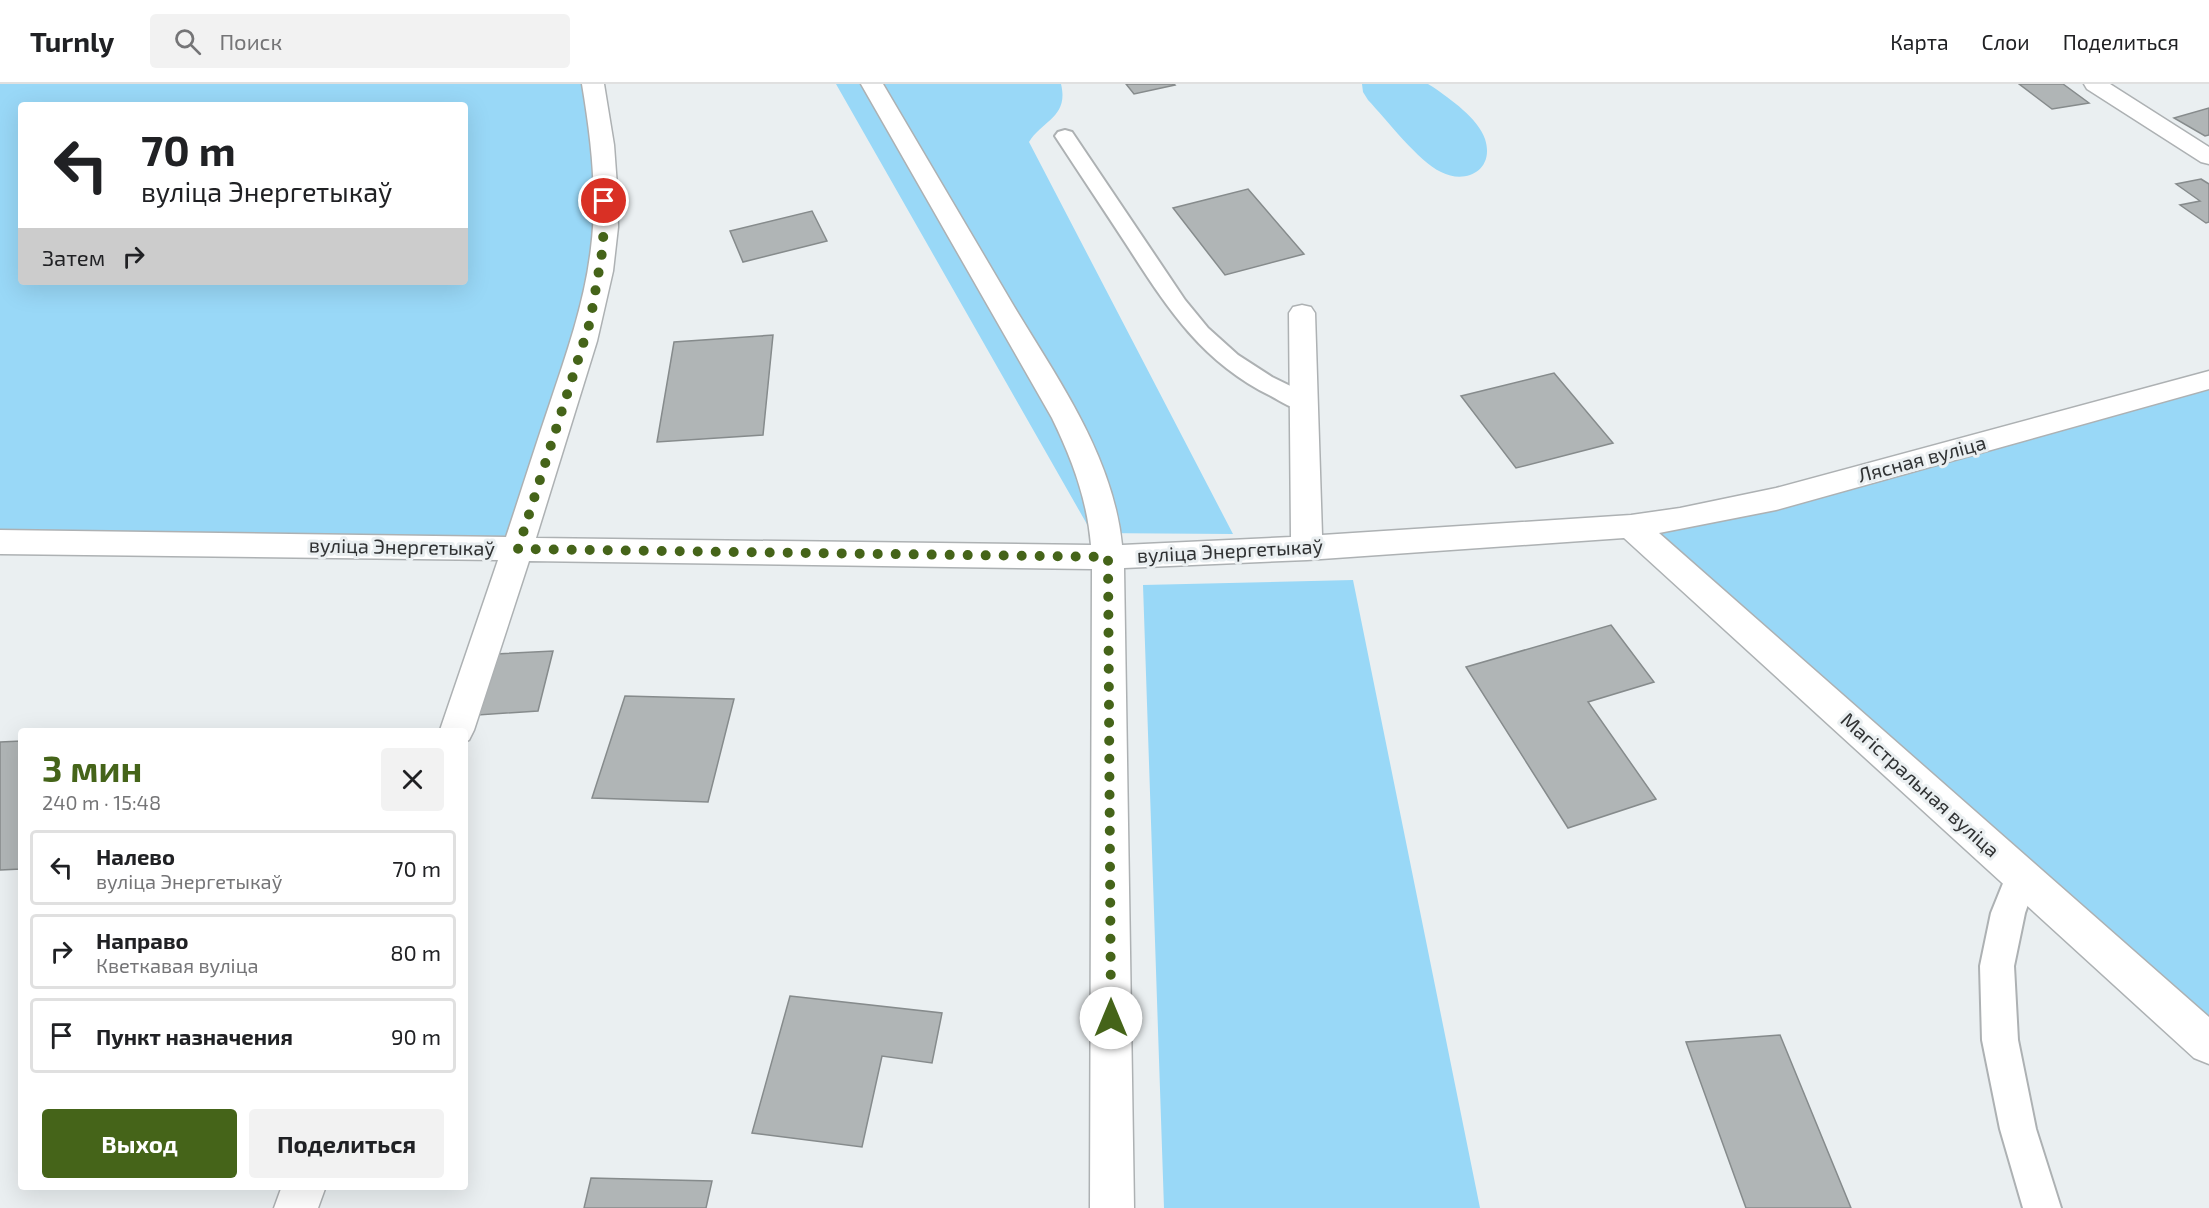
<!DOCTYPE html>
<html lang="ru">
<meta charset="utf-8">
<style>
:root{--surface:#fff;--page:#f2f2f2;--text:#202124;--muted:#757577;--line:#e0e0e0;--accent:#456419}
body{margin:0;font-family:"Exo 2",sans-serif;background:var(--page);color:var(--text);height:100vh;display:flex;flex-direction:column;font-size:22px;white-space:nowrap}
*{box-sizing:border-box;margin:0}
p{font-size:20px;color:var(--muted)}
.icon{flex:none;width:33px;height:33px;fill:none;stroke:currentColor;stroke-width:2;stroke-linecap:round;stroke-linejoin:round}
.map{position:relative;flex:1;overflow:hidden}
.panel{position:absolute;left:18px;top:644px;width:450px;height:462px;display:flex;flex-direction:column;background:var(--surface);border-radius:6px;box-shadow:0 6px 24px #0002}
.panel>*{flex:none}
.top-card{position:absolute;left:18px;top:18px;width:450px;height:183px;border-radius:6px;box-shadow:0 6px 24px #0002;background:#fff;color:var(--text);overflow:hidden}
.pin{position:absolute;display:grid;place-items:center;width:51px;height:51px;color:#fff;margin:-26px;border:3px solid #fff;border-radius:50%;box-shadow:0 2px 6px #0007}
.me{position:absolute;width:66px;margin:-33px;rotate:0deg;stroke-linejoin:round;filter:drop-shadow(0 0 4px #0008)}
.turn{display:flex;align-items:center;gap:21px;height:126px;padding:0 24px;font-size:27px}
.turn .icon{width:78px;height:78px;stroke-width:2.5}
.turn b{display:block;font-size:42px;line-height:51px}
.then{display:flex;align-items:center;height:57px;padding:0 24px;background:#0003;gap:12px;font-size:22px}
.round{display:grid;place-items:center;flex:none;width:63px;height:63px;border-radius:6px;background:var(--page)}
.summary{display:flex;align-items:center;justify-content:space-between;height:102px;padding:0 24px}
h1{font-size:36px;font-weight:700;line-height:45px;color:var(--accent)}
.cta{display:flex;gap:12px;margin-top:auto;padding:12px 24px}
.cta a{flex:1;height:69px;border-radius:6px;background:var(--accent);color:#fff;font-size:24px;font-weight:700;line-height:69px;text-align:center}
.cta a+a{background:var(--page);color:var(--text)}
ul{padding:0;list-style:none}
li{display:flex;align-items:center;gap:18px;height:75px;margin:0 12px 9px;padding:0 12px;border:3px solid var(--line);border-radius:6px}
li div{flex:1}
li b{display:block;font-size:22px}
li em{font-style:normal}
header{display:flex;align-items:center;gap:36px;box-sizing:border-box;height:84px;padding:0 30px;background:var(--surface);border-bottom:2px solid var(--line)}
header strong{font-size:28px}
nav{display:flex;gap:33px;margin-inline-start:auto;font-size:21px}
.search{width:420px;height:54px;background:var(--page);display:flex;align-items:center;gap:15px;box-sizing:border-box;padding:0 21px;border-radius:6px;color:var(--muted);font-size:22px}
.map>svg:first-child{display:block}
.green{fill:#99d8f7;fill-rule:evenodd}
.building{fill:#b0b5b6;stroke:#868b8c;stroke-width:1.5}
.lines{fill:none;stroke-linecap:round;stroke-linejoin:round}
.service-casing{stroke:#adb1b3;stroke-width:4}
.minor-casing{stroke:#adb1b3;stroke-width:3}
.service{fill:#fff;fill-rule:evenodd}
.minor{fill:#fff;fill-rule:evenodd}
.route{stroke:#456419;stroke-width:10;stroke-dasharray:0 18}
.labels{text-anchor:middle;stroke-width:6;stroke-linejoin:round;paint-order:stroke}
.street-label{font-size:20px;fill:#303233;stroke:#eaeff1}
</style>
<header>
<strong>Turnly</strong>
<div class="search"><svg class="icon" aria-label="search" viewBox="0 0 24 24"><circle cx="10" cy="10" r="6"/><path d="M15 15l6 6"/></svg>Поиск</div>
<nav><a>Карта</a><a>Слои</a><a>Поделиться</a></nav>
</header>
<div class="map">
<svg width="2209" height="1124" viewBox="0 0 2209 1124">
<rect width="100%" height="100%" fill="#eaeff1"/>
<path class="green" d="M0 0H593L604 163 518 465 0 458ZM21 21H465V198H21Z
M836 0H1061C1069 33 1043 36 1029 58L1233 450 1092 449Z
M1362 0H1428L1433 3C1450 15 1478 34 1485 55 1495 86 1466 101 1441 88 1419 78 1386 35 1368 16L1363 8Z
M2209 296V960L1631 442Z
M1353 496 1480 1124H1164L1143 501Z"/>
<path class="building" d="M1126 0H1174L1175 1 1134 10Z
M2019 0H2063L2089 19 2052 25Z
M2209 24V51L2205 52 2174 34Z
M2201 95 2209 100V138L2206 139 2180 121 2200 117 2176 100Z
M1248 105 1304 170 1225 191 1173 124Z
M812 127 827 157 743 178 730 147Z
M773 251 763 351 657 358 674 258Z
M1554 289 1613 359 1516 384 1461 312Z
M1611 541 1654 598 1588 618 1656 715 1568 744 1466 583Z
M553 567 538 627 478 631 496 570Z
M625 612 734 615 708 718 592 714Z
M21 657V785L0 786V658Z
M790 912 942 929 932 979 882 972 862 1063 752 1049Z
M1780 951 1851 1124H1746L1686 958Z
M591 1094 712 1097 706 1124H584Z"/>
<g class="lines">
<g class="service-casing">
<path id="service" d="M1065 46 1072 48 1185 216 1208 244 1238 271 1272 293 1313 313 1316 319 1313 325C1297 329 1284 319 1271 312 1202 278 1168 225 1128 163 1104 126 1079 89 1055 52L1058 48Z
M2022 777 2034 782 2038 792 2025 829 2014 882 2018 956 2036 1045 2061 1124H2023L2000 1045 1982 956 1980 882 1991 829 2010 782Z"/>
</g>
<g class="minor-casing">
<path id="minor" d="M582 0H604L614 61 617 102 618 143 613 187 597 257 536 454 1091 461C1087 415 1072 375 1052 334L861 0H883C926 73 969 146 1012 219 1057 294 1113 371 1122 461L1291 453 1289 229 1293 223 1302 221 1311 223 1315 229 1322 451 1631 431 1680 424 1776 404 2209 287V305L1776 426 1659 449 2209 933V980L2194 974 1624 454 1307 476 1124 484 1134 1124H1090L1092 485 529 477 474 646 469 656 465 658V646H440L498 476 0 470V446L506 453C521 408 535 363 550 319 567 268 585 217 591 164 598 110 591 54 582 0Z
M2084 0H2110L2209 63V80L2201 78 2087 5Z
M282 1102H326L318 1124H274Z"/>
</g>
<use href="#service" class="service"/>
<use href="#minor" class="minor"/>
</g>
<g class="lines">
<path class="route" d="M604 117 603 163 590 238 518 465 1108 473 1111 934"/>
</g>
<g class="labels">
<g class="street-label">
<text transform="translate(1922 375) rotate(-15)" y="7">Лясная вуліца</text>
<text transform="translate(402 463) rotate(1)" y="7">вуліца Энергетыкаў</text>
<text transform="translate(1230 467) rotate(-3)" y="7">вуліца Энергетыкаў</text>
<text transform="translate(1920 701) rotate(42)" y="7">Магістральная вуліца</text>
</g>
</g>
</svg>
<div class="pin" style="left:604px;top:117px;background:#d93025"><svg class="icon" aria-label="arrive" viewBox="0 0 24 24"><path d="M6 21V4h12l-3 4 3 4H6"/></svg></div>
<svg class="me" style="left:1111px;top:934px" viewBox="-20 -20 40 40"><circle r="19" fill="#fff"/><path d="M0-13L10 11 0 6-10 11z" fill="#456419"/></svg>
<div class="top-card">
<div class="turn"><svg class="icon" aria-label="left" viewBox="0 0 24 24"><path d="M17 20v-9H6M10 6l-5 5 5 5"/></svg><div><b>70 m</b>вуліца Энергетыкаў</div></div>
<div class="then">Затем<svg class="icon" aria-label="right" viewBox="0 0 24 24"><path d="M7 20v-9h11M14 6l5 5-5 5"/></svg></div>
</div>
<section class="panel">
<div class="summary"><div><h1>3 мин</h1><p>240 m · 15:48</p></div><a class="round"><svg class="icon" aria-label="close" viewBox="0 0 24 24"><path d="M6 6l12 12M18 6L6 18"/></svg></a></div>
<ul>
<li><svg class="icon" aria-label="left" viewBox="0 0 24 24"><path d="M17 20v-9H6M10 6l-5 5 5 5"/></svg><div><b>Налево</b><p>вуліца Энергетыкаў</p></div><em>70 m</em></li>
<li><svg class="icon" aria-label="right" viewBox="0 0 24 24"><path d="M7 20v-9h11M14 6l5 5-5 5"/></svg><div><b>Направо</b><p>Кветкавая вуліца</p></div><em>80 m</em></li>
<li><svg class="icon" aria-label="arrive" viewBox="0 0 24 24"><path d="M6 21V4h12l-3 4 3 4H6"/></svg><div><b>Пункт назначения</b></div><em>90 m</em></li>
</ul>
<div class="cta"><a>Выход</a><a>Поделиться</a></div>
</section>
</div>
